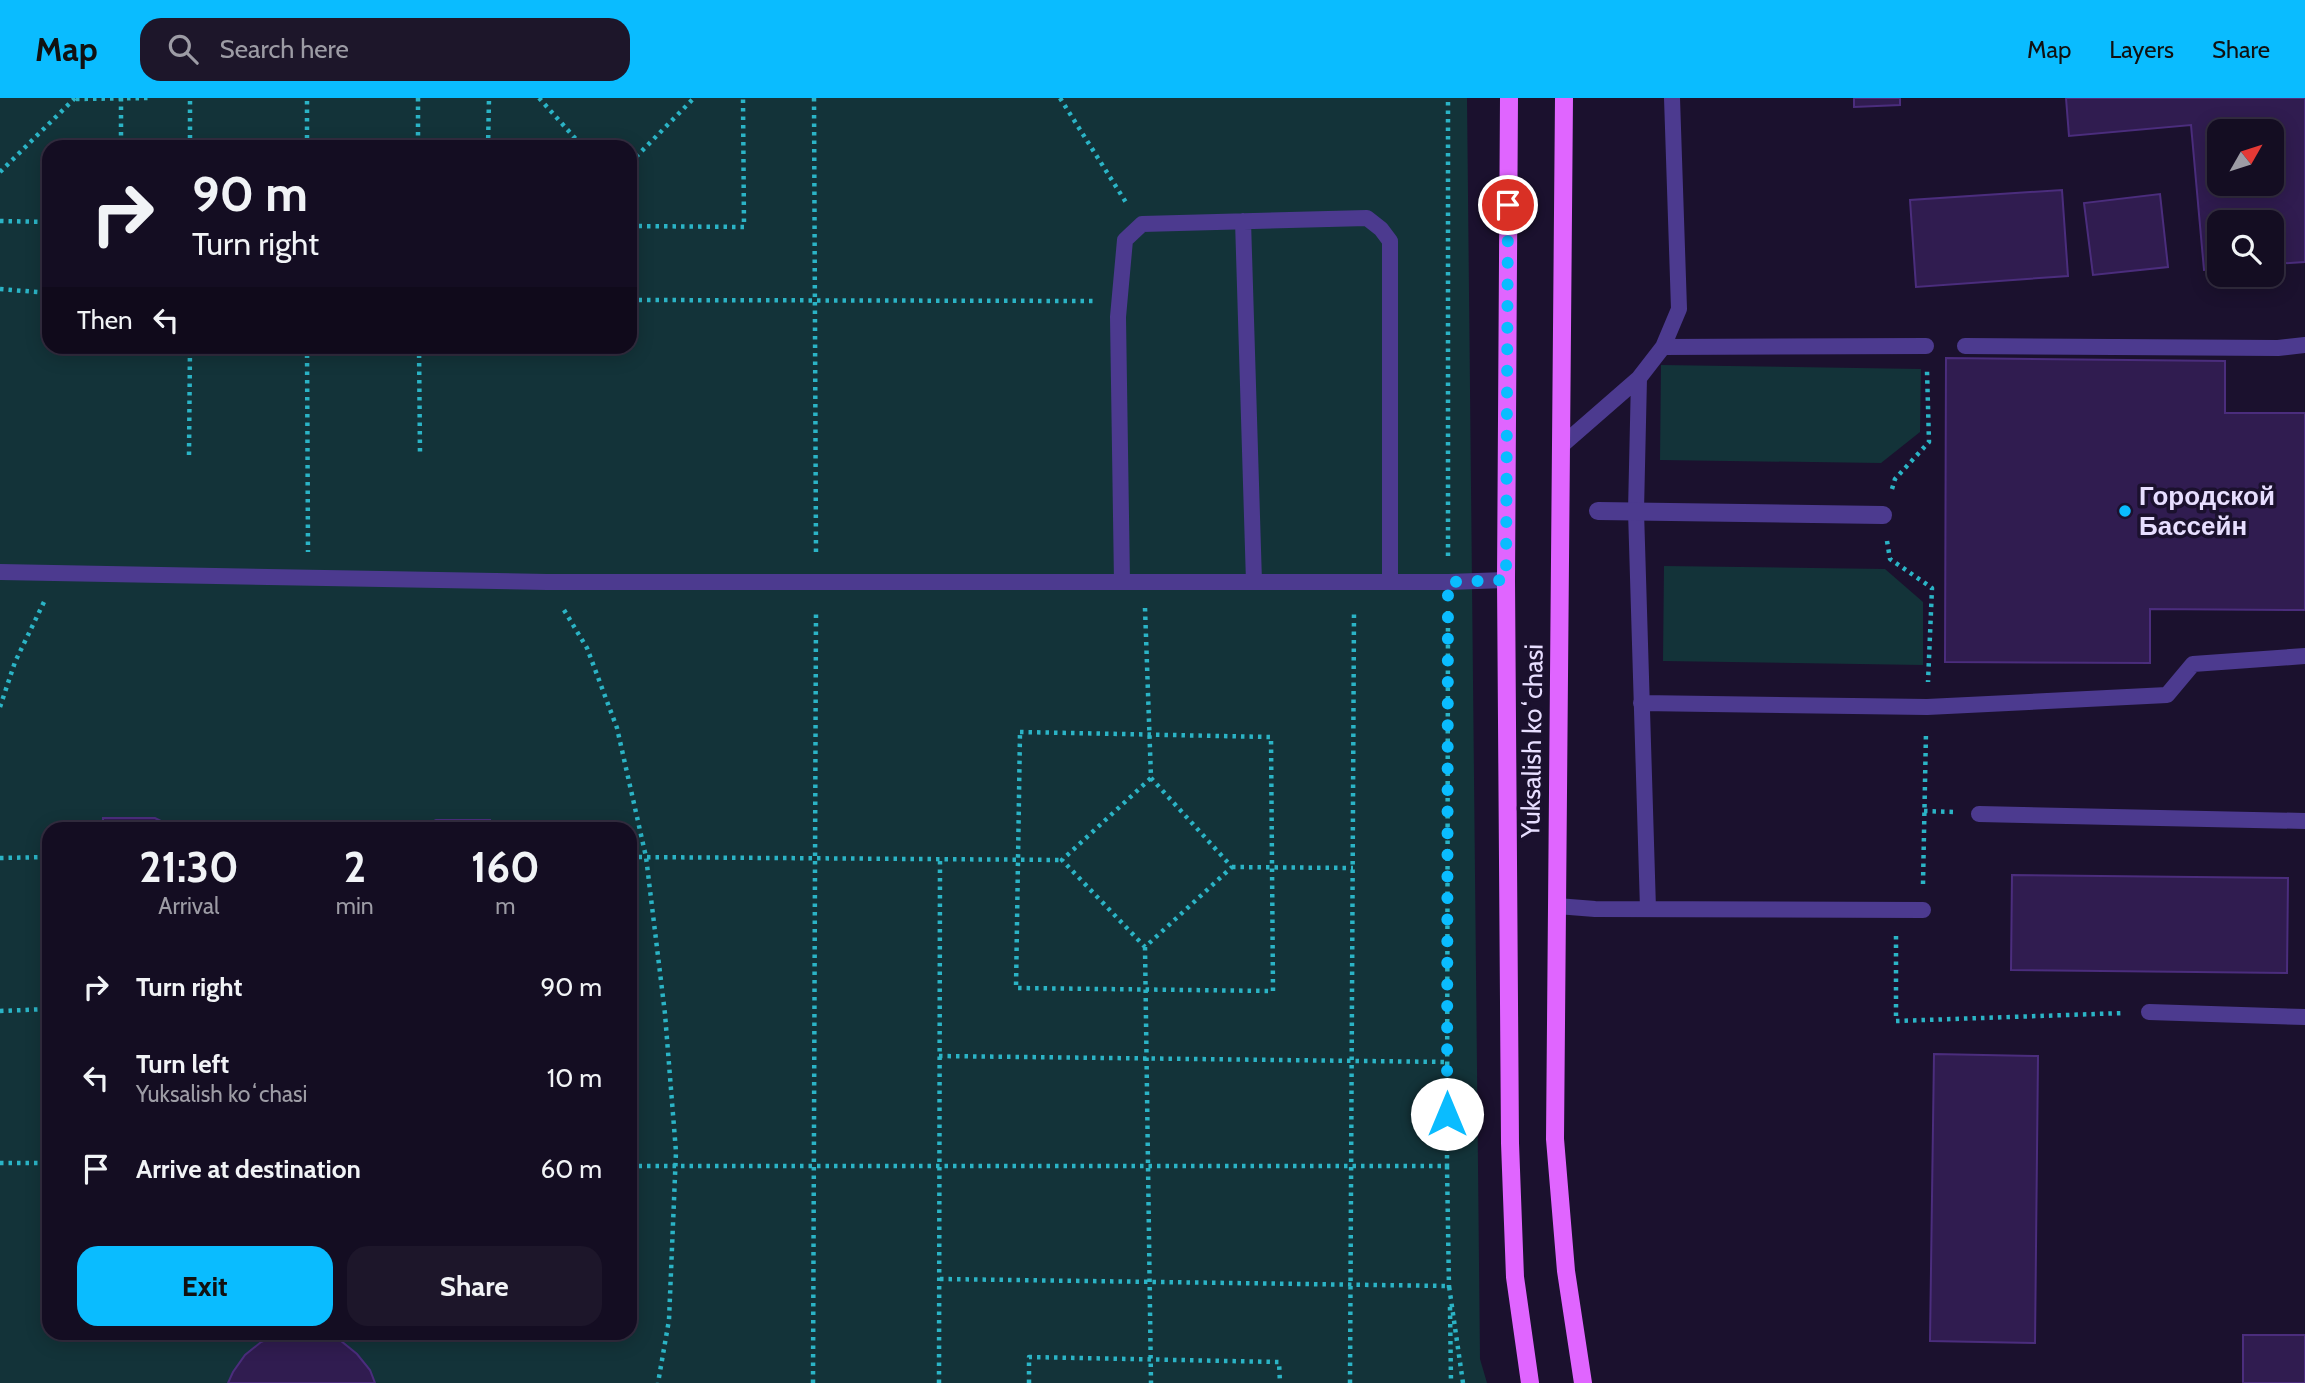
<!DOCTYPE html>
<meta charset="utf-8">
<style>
:root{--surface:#140d22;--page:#1d162a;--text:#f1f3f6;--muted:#9d9ca5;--line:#332d40;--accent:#0abcff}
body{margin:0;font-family:Cabin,sans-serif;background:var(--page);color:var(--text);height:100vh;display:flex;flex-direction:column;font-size:26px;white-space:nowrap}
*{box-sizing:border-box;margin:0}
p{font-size:23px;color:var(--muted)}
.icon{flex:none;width:38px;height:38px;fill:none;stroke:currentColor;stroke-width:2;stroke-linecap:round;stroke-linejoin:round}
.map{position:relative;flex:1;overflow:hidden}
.details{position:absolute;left:42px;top:724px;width:595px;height:518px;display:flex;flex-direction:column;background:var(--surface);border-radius:21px;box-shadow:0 4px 18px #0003,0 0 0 2px var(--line)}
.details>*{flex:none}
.top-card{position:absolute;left:42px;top:42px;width:595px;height:214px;border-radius:21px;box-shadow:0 4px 18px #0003,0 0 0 2px var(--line);background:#140d22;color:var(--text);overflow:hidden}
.needle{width:46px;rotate:51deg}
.tools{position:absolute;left:2207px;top:21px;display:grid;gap:14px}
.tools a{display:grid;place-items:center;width:77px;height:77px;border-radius:14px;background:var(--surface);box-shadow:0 4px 18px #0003,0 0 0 2px var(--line);font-size:35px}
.pin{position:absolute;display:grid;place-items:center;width:60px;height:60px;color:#fff;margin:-30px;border:4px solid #fff;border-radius:50%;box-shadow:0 2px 7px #0007}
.me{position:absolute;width:77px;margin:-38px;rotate:0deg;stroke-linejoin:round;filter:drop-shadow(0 0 5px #0008)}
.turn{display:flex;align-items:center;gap:24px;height:147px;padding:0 35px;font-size:32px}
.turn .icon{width:91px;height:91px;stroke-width:2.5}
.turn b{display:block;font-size:49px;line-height:60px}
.then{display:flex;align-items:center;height:66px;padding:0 35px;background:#0003;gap:14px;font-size:26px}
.eta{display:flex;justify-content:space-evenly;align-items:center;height:119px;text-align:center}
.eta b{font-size:42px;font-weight:700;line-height:49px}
.button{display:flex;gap:14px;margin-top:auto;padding:14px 35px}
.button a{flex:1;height:80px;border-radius:21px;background:var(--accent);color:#111;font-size:28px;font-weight:700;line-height:80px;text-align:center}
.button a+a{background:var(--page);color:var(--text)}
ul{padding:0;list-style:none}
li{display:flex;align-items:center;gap:21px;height:91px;padding:0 35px}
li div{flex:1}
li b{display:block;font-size:26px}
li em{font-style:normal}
header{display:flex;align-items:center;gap:42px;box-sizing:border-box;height:98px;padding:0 35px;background:var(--accent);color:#111}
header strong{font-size:33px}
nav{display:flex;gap:38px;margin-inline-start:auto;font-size:24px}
.search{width:490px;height:63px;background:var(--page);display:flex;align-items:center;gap:18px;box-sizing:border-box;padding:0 24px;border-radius:21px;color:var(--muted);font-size:26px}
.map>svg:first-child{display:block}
.green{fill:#133339;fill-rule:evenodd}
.building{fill:#301c50;stroke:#4b2d7d;stroke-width:2;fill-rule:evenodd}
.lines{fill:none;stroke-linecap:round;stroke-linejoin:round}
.path{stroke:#2bb4c6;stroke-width:4.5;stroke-dasharray:3.5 5;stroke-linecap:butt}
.service{stroke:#4c3a8f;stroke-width:16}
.pedestrian{stroke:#4c3a8f;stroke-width:18}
.primary{stroke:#e065ff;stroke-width:18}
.route{stroke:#0abcff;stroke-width:12;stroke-dasharray:0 21.6}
.poi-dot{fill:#0abcff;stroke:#1b112e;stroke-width:2.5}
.labels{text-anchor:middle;stroke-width:7;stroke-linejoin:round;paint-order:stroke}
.poi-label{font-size:26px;font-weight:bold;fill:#e7deff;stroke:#1b112e;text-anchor:start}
.street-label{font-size:26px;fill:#e7deff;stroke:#1b112e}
</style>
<header>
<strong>Map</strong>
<div class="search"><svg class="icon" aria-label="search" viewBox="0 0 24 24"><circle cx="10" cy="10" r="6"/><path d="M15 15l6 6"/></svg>Search here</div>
<nav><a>Map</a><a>Layers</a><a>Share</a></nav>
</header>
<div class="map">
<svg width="2305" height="1285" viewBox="0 0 2305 1285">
<rect width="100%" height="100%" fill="#1b112e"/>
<path class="green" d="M0 0H1467L1480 1261 1487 1285H0ZM49 49H630V248H49ZM49 732H630V1236H49Z
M1661 267 1921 271 1920 334 1881 365 1660 362Z
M1664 468 1885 471 1923 504V567L1663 563Z"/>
<path class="building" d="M1854 0H1900V7L1854 9Z
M2066 0H2305V164L2272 166V124H2219V171L2204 172 2191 27 2069 38ZM2219 33H2272V86H2219Z
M2062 92 2068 178 1916 189 1910 102Z
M2160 96 2168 169 2093 177 2084 105Z
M1946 260 2225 263V315H2305V512L2150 511V565L1945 564Z
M103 720H155L179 732H103Z
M436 722H490V732H415Z
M2012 777 2288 780 2287 875 2011 872Z
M1934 956 2038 958 2035 1245 1930 1243Z
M280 1236H321L341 1243 357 1256 370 1272 375 1285H228L233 1274 245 1257 261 1244Z
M2243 1237H2305V1285H2243Z"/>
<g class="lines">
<path class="path" d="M121 0V49
M418 0V49
M539 0 583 49
M814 0 816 458
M1060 0 1127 106
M76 1 150 0
M190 49V0
M307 49V0
M488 49 489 0
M630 65 694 0
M0 74 75 0
M0 123 49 124
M630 128 744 129 743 0
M0 191 49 195
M630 202 1094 203
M307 248 308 454
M419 248 420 356
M189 357 190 248
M1892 391 1895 381 1929 344 1927 273
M1887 443 1890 461 1932 490 1928 584
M1448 458V0
M1145 510 1151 680 1232 769 1145 849 1062 762 1151 680
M564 512 587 550 617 630 646 759 665 916 676 1054 669 1222 658 1285
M0 609 15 564 44 504
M1020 634 1271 639 1273 893 1016 890Z
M1924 713 1955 714
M630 759 1062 762
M0 760 49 759
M1232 769 1353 770
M1923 786 1926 634
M1896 838V923L2124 915
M1145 849 1151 1285
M0 913 49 911
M939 958 1448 964
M0 1065H49
M630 1068H1447L1448 512
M1447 1068 1449 1190
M940 1181 1449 1188 1463 1285
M1450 1209 1451 1285
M813 1285 816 512
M939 1285 940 761
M1029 1285V1259L1279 1264 1280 1285
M1350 1285 1354 512"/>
<path class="service" d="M1243 123 1254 484
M1965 248 2278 250 2305 247
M1663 249 1926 248
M1639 280 1636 413 1648 811
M1561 348 1639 280 1663 249 1679 211 1672 0
M0 474 547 484H1448L1506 482
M1122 484 1118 219 1125 142 1142 126 1367 120 1381 131 1390 143V483
M1641 605 1927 609 2167 597 2193 566 2305 558
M1979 716 2305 723
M1557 808 1595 811 1923 812
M2149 914 2305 919"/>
<path class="pedestrian" d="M1598 413 1883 417"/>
<path class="primary" d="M1509 0 1506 482 1510 1045 1515 1179 1530 1285
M1564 0 1555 1041 1566 1173 1583 1285"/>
</g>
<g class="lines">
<path class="route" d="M1447 1016 1448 484 1506 482 1508 107"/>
</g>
<circle class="poi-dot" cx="2125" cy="413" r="7"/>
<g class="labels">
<g class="poi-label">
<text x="2139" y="407">Городской<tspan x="2139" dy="30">Бассейн</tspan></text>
</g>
<g class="street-label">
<text transform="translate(1532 643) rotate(-89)" y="9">Yuksalish koʻchasi</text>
</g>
</g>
</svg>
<div class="tools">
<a><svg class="needle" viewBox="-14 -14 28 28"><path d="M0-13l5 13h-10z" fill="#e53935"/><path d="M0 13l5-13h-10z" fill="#9d9ca5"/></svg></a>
<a><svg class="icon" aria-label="search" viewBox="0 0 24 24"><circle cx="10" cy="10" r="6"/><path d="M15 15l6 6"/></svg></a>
</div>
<div class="pin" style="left:1508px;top:107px;background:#d93025"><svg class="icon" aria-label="arrive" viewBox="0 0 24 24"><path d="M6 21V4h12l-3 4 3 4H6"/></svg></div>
<svg class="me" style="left:1447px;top:1016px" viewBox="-20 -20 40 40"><circle r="19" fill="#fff"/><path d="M0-13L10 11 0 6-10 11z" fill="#0abcff"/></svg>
<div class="top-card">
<div class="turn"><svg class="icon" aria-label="right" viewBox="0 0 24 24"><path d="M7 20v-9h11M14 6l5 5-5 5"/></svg><div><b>90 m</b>Turn right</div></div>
<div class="then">Then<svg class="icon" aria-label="left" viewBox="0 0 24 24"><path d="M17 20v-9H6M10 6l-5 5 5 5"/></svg></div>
</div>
<section class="details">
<div class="eta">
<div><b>21:30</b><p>Arrival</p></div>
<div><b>2</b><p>min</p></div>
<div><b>160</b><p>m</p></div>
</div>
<ul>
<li><svg class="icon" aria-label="right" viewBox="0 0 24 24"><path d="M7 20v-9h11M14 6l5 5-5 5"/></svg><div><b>Turn right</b></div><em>90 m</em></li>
<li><svg class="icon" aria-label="left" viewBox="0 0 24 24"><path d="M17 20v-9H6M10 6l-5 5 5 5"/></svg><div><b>Turn left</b><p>Yuksalish koʻchasi</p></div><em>10 m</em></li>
<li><svg class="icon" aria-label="arrive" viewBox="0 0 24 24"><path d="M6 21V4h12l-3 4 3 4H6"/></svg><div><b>Arrive at destination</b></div><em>60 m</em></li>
</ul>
<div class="button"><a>Exit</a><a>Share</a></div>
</section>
</div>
